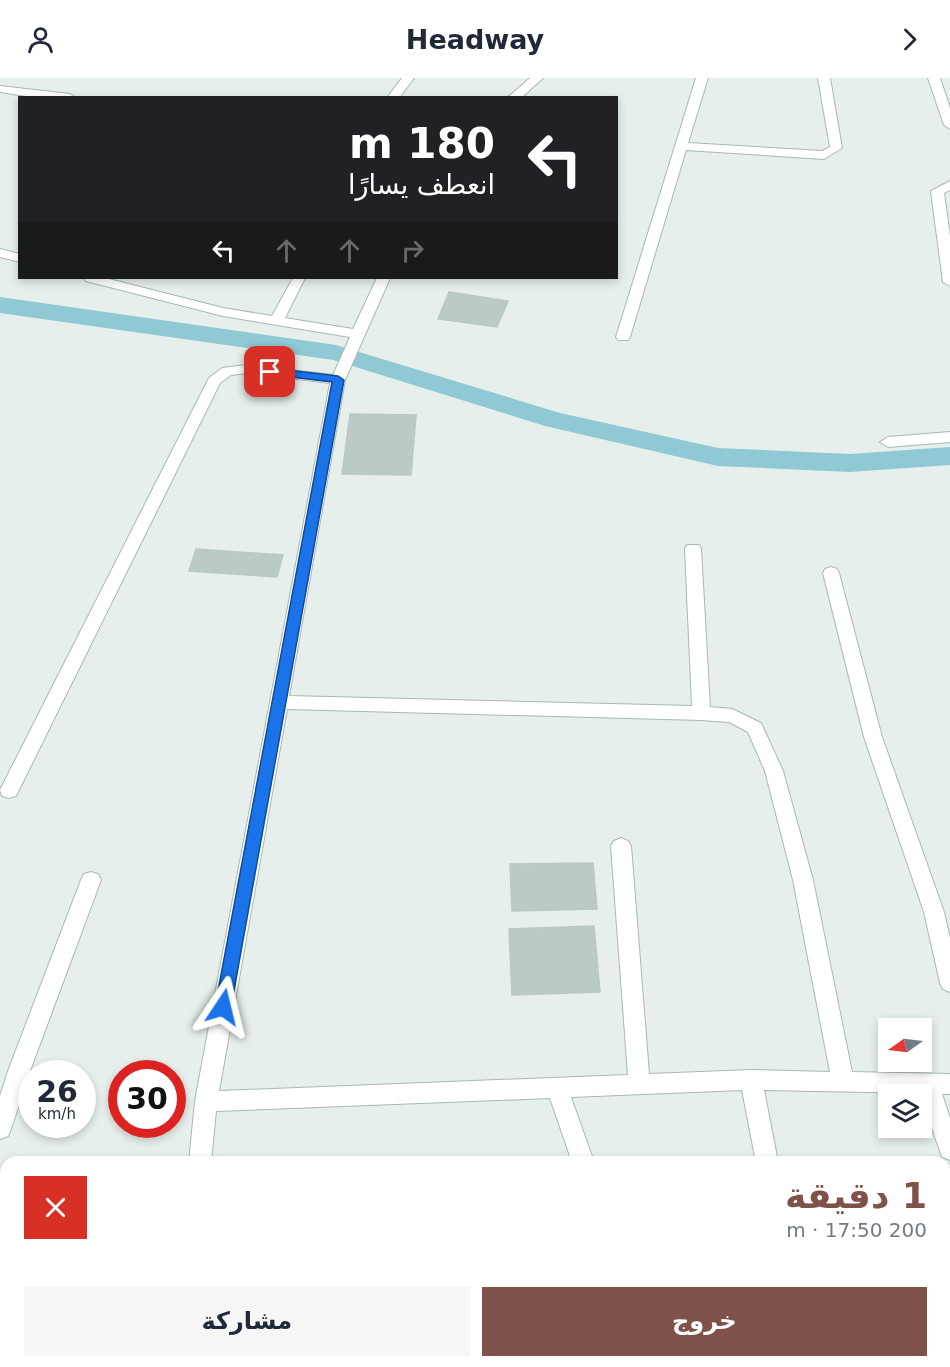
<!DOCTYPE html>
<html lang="ar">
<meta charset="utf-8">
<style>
:root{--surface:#fff;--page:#f6f6f7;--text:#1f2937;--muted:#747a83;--accent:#7f5249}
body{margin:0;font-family:"DejaVu Sans",Vazirmatn,sans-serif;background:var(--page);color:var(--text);direction:rtl;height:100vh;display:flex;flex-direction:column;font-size:22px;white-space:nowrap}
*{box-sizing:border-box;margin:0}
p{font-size:20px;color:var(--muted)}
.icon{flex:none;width:33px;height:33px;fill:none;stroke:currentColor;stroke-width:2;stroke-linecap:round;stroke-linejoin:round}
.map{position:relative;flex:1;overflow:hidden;direction:ltr}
.side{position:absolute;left:0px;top:1078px;width:951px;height:212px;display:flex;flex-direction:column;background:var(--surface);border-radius:18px 18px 0 0;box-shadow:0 3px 9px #0003;direction:rtl}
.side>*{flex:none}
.guide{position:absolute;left:18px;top:18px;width:600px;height:183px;border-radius:0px;box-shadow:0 3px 9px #0003;direction:rtl;background:#202124;color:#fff;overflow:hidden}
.needle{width:39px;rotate:256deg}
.controls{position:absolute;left:878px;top:940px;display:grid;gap:12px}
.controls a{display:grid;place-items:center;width:54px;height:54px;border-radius:0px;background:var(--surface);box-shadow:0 3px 9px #0003;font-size:30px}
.speed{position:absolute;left:18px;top:982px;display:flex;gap:12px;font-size:30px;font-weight:700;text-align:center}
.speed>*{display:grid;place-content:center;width:78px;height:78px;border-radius:50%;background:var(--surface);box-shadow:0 3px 9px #0003;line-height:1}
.speed small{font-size:15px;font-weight:400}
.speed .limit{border:9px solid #d22;background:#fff;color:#111}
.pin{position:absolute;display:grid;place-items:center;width:51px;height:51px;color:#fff;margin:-26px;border-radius:12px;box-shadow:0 3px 9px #0006}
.me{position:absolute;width:66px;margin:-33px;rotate:10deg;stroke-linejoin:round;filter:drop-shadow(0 0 4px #0008)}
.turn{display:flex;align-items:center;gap:21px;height:126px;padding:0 24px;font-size:27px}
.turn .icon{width:78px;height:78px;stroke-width:2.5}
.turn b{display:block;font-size:42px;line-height:51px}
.lanes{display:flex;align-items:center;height:57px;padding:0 24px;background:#0003;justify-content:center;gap:30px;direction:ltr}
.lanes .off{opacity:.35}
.round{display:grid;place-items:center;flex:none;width:63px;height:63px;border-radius:0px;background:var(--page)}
.head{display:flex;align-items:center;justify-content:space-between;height:102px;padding:0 24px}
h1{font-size:36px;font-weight:800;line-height:45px;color:var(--accent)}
.action{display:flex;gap:12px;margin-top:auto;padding:12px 24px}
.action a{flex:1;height:69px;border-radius:0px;background:var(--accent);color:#fff;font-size:24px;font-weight:800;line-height:69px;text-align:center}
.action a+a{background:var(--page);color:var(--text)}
header{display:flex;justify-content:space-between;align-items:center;height:78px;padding:0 24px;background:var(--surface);font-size:27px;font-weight:800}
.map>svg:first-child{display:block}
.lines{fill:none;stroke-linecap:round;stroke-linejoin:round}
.canal{fill:#8ec9d4;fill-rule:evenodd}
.building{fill:#bbcac4;stroke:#b8c9c2;stroke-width:1.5}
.street-casing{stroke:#a8b8b2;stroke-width:2}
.street{fill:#fff;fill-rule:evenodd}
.route{fill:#1a73e8;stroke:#114b97;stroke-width:1.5}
</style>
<header><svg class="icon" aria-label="forward" viewBox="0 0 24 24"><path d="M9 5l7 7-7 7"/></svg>Headway<svg class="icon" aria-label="person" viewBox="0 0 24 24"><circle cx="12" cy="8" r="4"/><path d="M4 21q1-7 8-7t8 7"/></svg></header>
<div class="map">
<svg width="950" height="1289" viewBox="0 0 950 1289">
<rect width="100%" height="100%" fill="#e6efeb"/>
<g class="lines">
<path class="canal" d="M0 219 336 267 560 335 718 370 850 376 950 369V387L850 394 718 388 545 348 333 282 0 235Z"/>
</g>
<path class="building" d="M449 214 508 223 497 249 438 241Z
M350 336 416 337 411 397 342 396Z
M196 471 283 477 277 499 189 493Z
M593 785 597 831 512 833 510 786Z
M594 848 600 914 512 917 509 851Z"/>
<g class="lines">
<g class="street-casing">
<path id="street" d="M402 0H414L399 20H387Z
M530 0H543L521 20H507Z
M696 0H708L688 65 822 73 830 69 818 0H830L842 70 824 81 686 72 630 259 628 262H618L616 259Z
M928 0H940L950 30V51L944 47Z
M0 8 70 16 76 20H39L0 14Z
M950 103V112L944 115 950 158V208L943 204 931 113Z
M0 171 20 176V184L0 179Z
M84 200H105L223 230 272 238 293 200H305L285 240 353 251 377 200H390L345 302 289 618 692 628 685 471 687 467H699L701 471 710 629 732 631 761 645 783 693 813 802 852 994 950 996V1016H942L950 1040V1082L942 1079 920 1015 764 1012 778 1084H756L742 1012 571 1019 594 1084H572L550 1020 216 1033 211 1084H189L195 1023 330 305 247 295 231 297 220 305 16 718 9 720 2 718 0 712 209 300 222 290 247 287 333 297 350 259 223 238 86 203ZM287 631 701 642 729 644 748 654 765 693 793 802 830 994 751 992 649 996 631 768 628 763 621 760 614 763 611 768 628 997 219 1013Z
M950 354V364L888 369 880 364 888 359Z
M831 489 837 491 839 495 882 659 944 834 950 860V914L943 911 940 905 924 834 864 659 823 495 825 491Z
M91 794 98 796 101 802 30 993 11 1051 8 1058 0 1061V1018L8 993 81 802 84 796Z
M174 1284H198V1289H174Z
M629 1284H653L654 1289H630Z
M795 1284H819L820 1289H796Z"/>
</g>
<use href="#street" class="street"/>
</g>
<path class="route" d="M270 290 338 298 344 302 231 929 229 934 223 936 217 934 215 929 332 304 266 296V291Z"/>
</svg>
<div class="controls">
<a><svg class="needle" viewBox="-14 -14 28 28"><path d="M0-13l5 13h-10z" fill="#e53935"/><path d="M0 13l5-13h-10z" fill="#747a83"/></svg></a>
<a><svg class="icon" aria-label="layers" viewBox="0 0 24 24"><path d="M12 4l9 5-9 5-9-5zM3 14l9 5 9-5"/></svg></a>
</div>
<div class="speed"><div>26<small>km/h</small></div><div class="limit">30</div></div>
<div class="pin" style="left:270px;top:294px;background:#d93025"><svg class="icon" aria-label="arrive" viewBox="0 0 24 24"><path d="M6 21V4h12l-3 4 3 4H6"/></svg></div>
<svg class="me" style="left:223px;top:929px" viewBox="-20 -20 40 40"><path d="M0-17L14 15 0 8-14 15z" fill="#1a73e8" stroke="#fff" stroke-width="4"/></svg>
<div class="guide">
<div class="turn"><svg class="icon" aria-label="left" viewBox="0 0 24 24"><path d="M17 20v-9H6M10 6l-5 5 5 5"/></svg><div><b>180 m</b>انعطف يسارًا</div></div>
<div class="lanes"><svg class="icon" aria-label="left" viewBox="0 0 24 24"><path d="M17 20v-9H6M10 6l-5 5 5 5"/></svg><svg class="icon off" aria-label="ahead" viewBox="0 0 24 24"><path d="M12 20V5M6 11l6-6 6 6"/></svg><svg class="icon off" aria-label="ahead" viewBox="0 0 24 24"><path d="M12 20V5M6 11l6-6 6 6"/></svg><svg class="icon off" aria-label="right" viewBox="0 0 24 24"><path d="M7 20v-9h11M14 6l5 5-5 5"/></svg></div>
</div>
<section class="side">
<div class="head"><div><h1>1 دقيقة</h1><p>200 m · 17:50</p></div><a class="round" style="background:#d93025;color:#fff"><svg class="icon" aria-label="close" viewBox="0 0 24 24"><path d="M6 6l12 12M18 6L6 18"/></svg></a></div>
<div class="action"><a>خروج</a><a>مشاركة</a></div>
</section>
</div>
